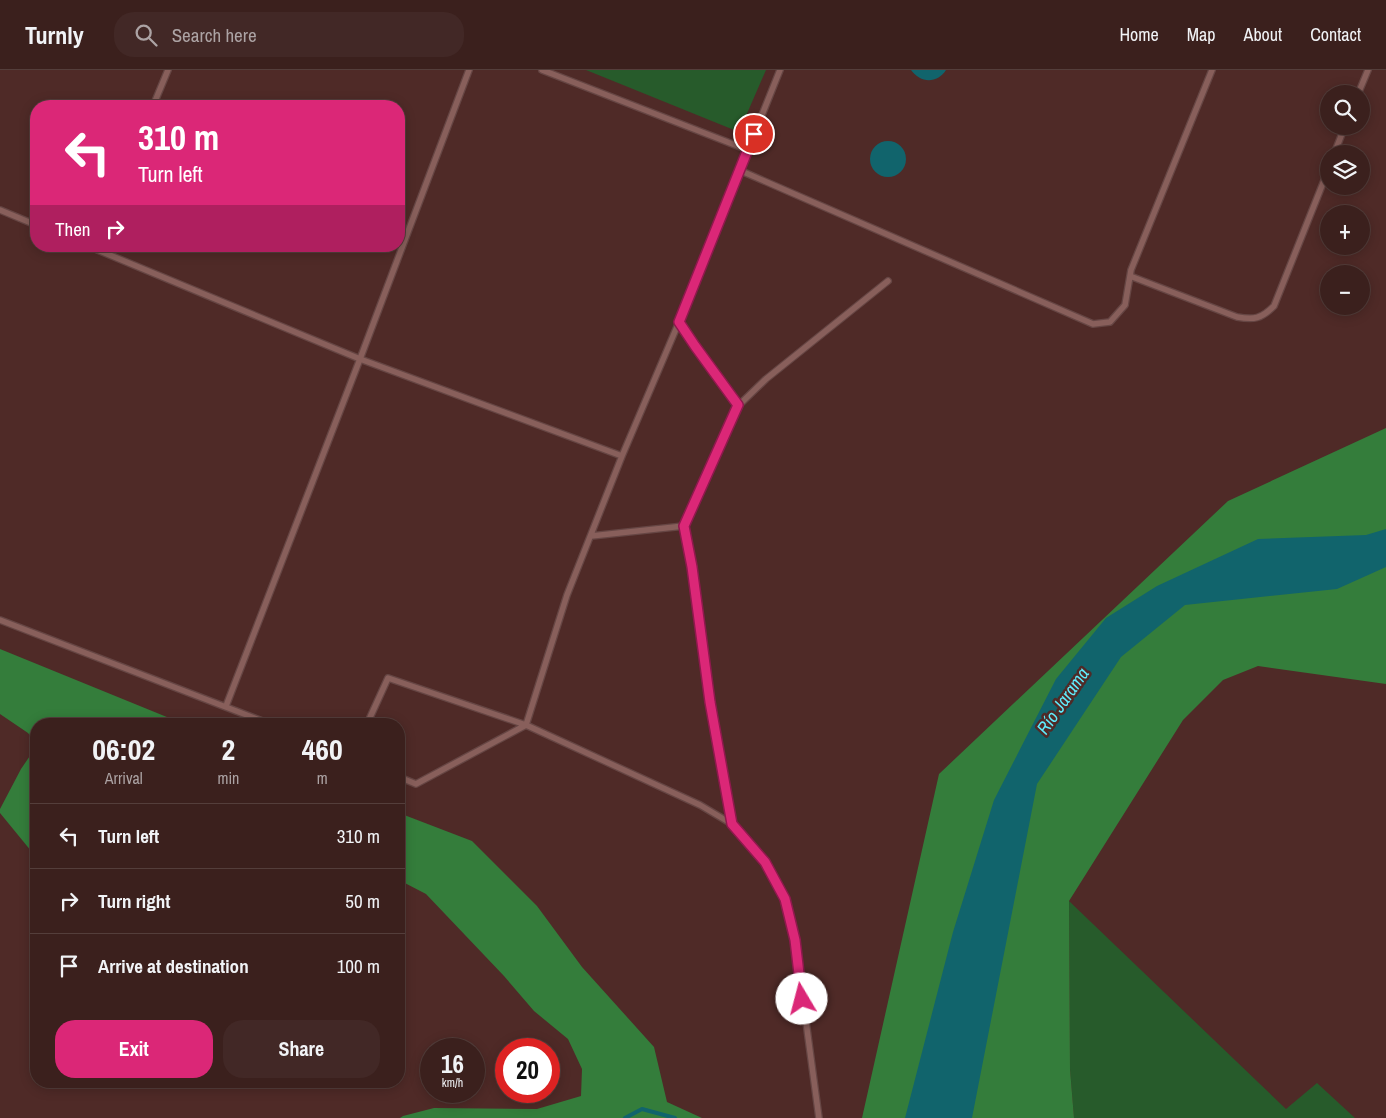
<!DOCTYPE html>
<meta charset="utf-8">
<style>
:root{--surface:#3b201d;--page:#422826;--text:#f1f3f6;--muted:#aca3a4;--line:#543e3b;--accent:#db2777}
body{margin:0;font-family:"Archivo Narrow",sans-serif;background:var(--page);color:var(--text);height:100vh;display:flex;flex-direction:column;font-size:19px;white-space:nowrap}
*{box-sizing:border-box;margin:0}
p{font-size:16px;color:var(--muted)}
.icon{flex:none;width:28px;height:28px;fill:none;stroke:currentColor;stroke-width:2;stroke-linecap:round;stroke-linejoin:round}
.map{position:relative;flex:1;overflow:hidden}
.drawer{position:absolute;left:30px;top:648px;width:375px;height:370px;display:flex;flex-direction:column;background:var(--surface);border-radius:20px;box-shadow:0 2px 12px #0003,0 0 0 1px var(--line)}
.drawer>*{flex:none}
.top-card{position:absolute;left:30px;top:30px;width:375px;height:152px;border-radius:20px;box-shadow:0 2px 12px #0003,0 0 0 1px var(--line);background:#db2777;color:#fff;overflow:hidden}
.buttons{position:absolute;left:1320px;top:15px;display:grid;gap:10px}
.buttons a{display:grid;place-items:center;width:50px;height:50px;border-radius:50%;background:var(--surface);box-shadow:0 2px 12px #0003,0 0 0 1px var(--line);font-size:25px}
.speed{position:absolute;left:420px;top:968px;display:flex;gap:10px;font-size:25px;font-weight:700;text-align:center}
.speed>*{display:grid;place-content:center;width:65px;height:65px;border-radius:50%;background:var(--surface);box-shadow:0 2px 12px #0003,0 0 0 1px var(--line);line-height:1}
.speed small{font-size:12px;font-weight:400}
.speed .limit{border:8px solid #d22;background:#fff;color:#111}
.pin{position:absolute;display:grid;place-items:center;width:42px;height:42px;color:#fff;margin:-21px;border:2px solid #fff;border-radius:50%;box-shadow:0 1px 5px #0007}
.me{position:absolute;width:55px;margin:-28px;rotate:352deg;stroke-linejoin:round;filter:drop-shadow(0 0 4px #0008)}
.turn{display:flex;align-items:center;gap:18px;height:105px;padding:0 25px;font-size:22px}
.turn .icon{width:65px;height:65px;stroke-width:2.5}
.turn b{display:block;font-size:35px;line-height:42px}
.then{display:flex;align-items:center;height:48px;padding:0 25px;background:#0003;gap:10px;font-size:19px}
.eta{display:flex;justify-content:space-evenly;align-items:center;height:85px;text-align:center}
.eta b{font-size:30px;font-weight:700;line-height:35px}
.action{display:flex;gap:10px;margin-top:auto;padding:10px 25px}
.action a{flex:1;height:58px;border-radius:20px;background:var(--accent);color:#fff;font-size:20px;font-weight:700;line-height:58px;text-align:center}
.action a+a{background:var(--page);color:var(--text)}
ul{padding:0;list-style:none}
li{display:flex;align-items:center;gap:15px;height:65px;padding:0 25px;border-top:1px solid var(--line)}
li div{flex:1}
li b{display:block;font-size:19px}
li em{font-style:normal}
header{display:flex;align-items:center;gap:30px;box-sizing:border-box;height:70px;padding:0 25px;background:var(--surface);border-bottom:1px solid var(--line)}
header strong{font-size:24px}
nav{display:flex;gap:28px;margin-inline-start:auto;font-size:18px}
.search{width:350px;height:45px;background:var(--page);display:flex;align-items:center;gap:12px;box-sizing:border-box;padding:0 18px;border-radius:20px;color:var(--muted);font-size:19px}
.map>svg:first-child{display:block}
.green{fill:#275b2b}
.forest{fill:#347d3b}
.water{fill:#11646c}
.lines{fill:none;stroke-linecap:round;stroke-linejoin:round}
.stream{stroke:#11646c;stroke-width:4}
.lane-casing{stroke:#664644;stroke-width:8}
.lane{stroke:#885f5b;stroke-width:5.5}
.route-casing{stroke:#8e194d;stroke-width:12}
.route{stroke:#db2777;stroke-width:9}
.labels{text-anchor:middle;stroke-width:5;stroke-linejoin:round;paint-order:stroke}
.water-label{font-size:18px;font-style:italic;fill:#5fedfd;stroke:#4f2a27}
</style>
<header>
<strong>Turnly</strong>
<div class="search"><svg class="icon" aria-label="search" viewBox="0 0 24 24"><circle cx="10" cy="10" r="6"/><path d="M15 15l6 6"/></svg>Search here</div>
<nav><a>Home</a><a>Map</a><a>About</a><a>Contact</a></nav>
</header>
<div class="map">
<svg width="1386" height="1048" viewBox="0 0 1386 1048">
<rect width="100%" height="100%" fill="#4f2a27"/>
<path class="green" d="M586 0H766L739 62Z
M1069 831 1286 1039 1317 1013 1355 1048H1074L1070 999Z"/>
<path class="forest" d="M1386 358V614L1258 596 1223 610 1183 650 1069 831 1070 999 1074 1048H862L939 704 1228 431Z
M0 579 184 654H36V673L28 663 0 644Z
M36 677V787L0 743V739L21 699Z
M399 743 472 771 537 836 582 897 654 977 667 1032 702 1048H400L403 1046 434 1038 537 1039 581 1026 582 999 568 969 534 941 504 906 426 824 399 810Z"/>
<path class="water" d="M911 0H946C937 14 920 13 911 0Z
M870 89a18 18 0 1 1 36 0a18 18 0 1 1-36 0Z
M1386 459V497L1337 519 1185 535 1121 587 1037 714 972 1048H905L953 862 994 730 1056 609 1106 548 1157 516 1258 469 1366 465Z"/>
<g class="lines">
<path class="stream" d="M625 1048 642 1039 675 1048"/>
<g class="lane-casing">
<path id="lane" d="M542 0 748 80
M1358 24 1368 0
M153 36 168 0
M1334 84 1345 56
M739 100 1093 254 1110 252 1125 235 1131 200 1212 0
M0 140 36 155
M88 176 360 289 622 386
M1130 206 1237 247C1254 250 1261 249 1274 236L1329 98
M679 252 695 276 739 335
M591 466 684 456
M0 550 270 654
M226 636 360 289 469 0
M367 654 388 608 526 655 700 735 732 754 765 792 785 829 795 870 819 1048
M399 707 416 714 526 655 567 525 622 386 679 252 780 0
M732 754 710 632 692 497 684 456 739 335 766 309 888 211"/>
</g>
<use href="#lane" class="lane"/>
</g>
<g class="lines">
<g class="route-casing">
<path id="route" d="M754 64 679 252 695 276 738 335 684 456 692 497 710 632 732 754 765 792 785 829 795 870 802 929"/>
</g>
<use href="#route" class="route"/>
</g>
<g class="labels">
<g class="water-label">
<text transform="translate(1063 631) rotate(-55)" y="6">Río Jarama</text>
</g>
</g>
</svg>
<div class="buttons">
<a><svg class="icon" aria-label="search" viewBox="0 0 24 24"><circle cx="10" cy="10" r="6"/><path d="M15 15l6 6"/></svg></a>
<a><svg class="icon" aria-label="layers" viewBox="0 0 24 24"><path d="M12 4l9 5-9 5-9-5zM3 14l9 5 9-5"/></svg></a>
<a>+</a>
<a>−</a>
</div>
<div class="speed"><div>16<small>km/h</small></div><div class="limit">20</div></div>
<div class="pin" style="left:754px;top:64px;background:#d93025"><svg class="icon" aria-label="arrive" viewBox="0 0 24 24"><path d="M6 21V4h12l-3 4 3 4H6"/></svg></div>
<svg class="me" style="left:802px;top:929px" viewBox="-20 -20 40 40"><circle r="19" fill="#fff"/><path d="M0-13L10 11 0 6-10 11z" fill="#db2777"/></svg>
<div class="top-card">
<div class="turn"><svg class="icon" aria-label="left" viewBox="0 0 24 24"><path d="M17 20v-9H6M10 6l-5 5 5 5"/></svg><div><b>310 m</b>Turn left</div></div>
<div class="then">Then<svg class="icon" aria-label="right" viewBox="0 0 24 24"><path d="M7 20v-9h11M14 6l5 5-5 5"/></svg></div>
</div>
<section class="drawer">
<div class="eta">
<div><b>06:02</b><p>Arrival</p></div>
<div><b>2</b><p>min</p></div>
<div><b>460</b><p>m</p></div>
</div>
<ul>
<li><svg class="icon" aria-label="left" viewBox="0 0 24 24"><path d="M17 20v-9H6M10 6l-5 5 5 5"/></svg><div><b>Turn left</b></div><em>310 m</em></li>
<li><svg class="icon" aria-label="right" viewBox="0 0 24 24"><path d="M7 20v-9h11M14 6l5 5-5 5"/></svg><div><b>Turn right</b></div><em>50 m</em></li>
<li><svg class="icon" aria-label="arrive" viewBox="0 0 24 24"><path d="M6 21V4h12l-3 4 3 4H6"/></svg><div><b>Arrive at destination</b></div><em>100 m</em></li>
</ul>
<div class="action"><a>Exit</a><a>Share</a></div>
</section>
</div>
